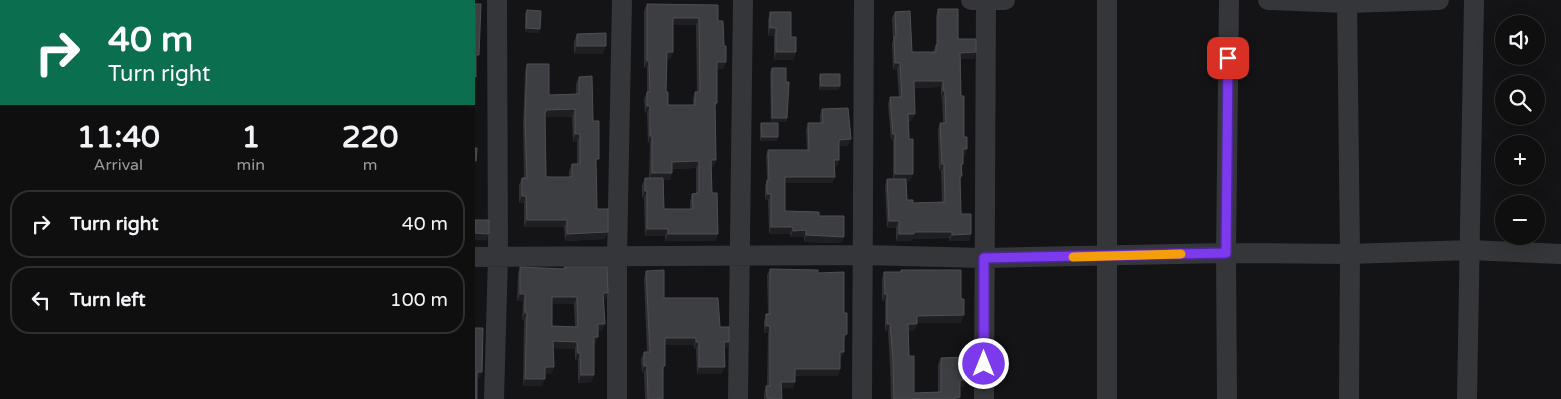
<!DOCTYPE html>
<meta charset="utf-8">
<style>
:root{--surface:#0f0f10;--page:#1d1d1e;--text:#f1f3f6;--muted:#9b9c9f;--line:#2f2f30}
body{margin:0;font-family:"Varela Round",sans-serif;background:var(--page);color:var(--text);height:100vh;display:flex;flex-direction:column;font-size:19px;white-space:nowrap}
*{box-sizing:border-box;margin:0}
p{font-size:16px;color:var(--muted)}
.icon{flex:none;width:28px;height:28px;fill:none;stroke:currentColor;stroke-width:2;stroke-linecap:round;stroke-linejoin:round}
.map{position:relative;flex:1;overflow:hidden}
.sheet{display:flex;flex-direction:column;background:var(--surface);width:475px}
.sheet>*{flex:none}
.banner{background:#0b6e4f;color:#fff;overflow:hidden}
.buttons{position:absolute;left:1020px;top:15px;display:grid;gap:10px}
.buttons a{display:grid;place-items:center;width:50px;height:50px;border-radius:50%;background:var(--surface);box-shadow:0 5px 20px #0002,0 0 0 1px var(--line);font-size:25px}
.pin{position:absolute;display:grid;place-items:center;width:42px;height:42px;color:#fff;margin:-21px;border-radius:10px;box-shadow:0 2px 8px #0006}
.me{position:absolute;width:55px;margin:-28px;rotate:0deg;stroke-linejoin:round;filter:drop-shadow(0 0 4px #0008)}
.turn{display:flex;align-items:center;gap:18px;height:105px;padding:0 25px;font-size:22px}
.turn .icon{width:65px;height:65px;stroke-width:2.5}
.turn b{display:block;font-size:35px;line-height:42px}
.eta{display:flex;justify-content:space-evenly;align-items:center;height:85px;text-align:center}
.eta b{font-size:30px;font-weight:800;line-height:35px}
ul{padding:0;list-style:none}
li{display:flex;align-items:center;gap:15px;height:68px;margin:0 10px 8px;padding:0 15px;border:2px solid var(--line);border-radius:20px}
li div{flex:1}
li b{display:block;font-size:19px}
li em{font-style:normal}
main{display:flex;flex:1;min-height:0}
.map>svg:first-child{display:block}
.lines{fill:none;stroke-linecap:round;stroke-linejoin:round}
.minor{stroke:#35363a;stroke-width:20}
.wall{fill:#303034;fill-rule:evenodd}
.shaded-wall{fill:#1f1f22}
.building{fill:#3d3e42;stroke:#4d4f54;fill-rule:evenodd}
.route-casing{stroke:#51269a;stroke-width:12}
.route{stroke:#7c3aed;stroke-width:9}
.slow{stroke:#f59e0b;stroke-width:9}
</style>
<main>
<section class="sheet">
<div class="banner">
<div class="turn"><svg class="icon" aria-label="right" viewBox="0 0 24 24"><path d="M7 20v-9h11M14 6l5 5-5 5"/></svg><div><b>40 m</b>Turn right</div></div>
</div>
<div class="eta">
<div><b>11:40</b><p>Arrival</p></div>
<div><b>1</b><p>min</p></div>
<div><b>220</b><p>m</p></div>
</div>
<ul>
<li><svg class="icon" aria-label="right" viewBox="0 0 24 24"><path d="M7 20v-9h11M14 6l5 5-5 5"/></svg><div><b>Turn right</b></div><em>40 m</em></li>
<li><svg class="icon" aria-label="left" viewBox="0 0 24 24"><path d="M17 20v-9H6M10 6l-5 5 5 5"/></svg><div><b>Turn left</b></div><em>100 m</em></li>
</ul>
</section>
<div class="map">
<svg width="1086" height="399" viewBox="0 0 1086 399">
<rect width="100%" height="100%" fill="#141416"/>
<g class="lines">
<path class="minor" d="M496 0H530
M632 0V399
M793 0 872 3 964 0
M872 0 875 254 874 399
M0 257 389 255 509 258 751 253 875 254 995 250 1086 254
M19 399 23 257 22 0
M142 399V257L147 0
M263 399 268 0
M387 399 389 0
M509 399 511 0
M752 399 751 253 754 0
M992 399 999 0"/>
</g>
<path class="wall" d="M172 4 243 21 249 46 251 62 248 69H242V103L240 107 241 160 239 166 236 167 237 193 243 234 240 241H190V236H170L169 198H167V185L170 178H174L175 143H173L172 113H170L169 99 172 92V68H169V11ZM198 25H221L222 92H220L218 99V105H193L191 92 192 59H195L198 52ZM221 168V193L217 194 215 201V209H189V180H195L197 169Z
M463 9 483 39 499 59H486V96L490 156H488V164L487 168V176L485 181 486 214 496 234 494 241H474V238L437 239 436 241H421V228H412L410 186 412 179H418V140H416L413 104 415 97H424L422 70H418L417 44 418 40 417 18 420 12 437 52H458L461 45V16ZM466 87V98H467L468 123H465L463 130 464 171H466L467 202 438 203 432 200 431 181H435L434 121 437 120 439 88Z
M52 10 64 33 50 32V14Z
M295 12 316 37 321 52 318 60H299V36H293V20Z
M102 34 128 54H99V42Z
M52 64 74 95 101 94V84L104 77 118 121 121 166 122 209 130 239 90 241 89 227H49V203H44V185L47 178H49L48 126 50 71ZM70 117H97L98 142H102V164H97L94 171V177H71Z
M297 68 312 118 311 122H296L295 72Z
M345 74 365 86 363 90H344V78Z
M347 109 373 146H364L362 166H359L360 177 357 183H310V211L344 216 366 243 329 242V237H315V234H294L293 200H290V186L292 180 291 156 293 150H332L331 130 333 123H345V115Z
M286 123 303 137 302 141H285V127Z
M45 267 89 269V267L133 293 130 300H129L127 331H123L120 344H119V375L116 382 103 383V360H100V349L78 348 79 367 76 374H70L67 386H48L49 320H47L48 301H42L43 274ZM77 304H99L100 327 77 326Z
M295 269 343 273 369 341 366 359H365L363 376H320V382L318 388H306L307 399H289V393L291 386H292L293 333H289V321L291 314H293L292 275Z
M426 270 486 323H442L439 331H433L434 356 439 393 463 392V365L466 358 489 387H485V397L484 399H416L415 366 413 331H410V301H407V279L409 272H425Z
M171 271 189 298 245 327 252 348H249L247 374H222L221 349H219V345H190L188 373V399H170L169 373H167L166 359 169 352H172L169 278Z"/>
<path class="shaded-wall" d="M198 18H224L221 25H195Z
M51 28 65 29 64 33 50 32Z
M295 28H301L299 36H293Z
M102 46H131L128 54H99Z
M192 52H198L195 59H189Z
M301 52H321L318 60H299Z
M501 52 499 59H483L485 53Z
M172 61H174L172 68H169Z
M242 62H251L248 69H240Z
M420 63H425L422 70H418Z
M439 81H468L466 87 436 88Z
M346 86H365L363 90H344Z
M468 91H470L467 98H466Z
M172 106H175L172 113H170Z
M100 109 97 117H69L70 112 71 110Z
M433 114H440L437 120 431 121Z
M297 118H312L311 122H296Z
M100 134H105L102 142H98Z
M418 134H420L418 140H416Z
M175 136H177L175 143H173Z
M287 137H303L302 141H285Z
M376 139 373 146H362L364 140Z
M488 149H492L490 156H485Z
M236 160H241L239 166 234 167Z
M359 160H364L362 166H357Z
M224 161 221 168 195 169 197 162Z
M467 164H469L466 171H464Z
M177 173H197L195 180H174Z
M420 174H438L435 181H418Z
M310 177H360L357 183H308Z
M170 191H172L169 198H167Z
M292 194H296L293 200H290Z
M47 196H51L49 203H44Z
M52 220H92L89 227H49Z
M414 221H424L421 228H412Z
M296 227H318L315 234H294Z
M172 229H193L190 236H170Z
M331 230 329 237H315L318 231Z
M133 232 130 239 90 241 92 234Z
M439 232H477L474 238 437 239 436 241H421L424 234Z
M0 233 14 234 11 241 0 240Z
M193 234H243L240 241H190Z
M496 234 494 241H474L477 235Z
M331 235 369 237 366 243 329 242Z
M128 293H133L130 300H126Z
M45 294H50L48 301H42Z
M410 294H412L410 301H407Z
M77 297H102L99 304H74Z
M50 313H52L49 320H47Z
M489 315 486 323H439L442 316Z
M123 324H130L127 331H120Z
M412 324H415L413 331H410Z
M433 324H442L439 331H430Z
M291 326H295L293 333H289Z
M372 334 369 341H366L369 335Z
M119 337H123L120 344H116Z
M190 338H221L219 345H188Z
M78 341 102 342 100 349 76 348Z
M221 342H224L221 349H219Z
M249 342H254L252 348H246Z
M365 352H369L366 359H363Z
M103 353H105L103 360H100Z
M169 366H172L169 373H167Z
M70 367H79L76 374H67Z
M224 367H250L247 374H222Z
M320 369H365L363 376H318Z
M2 372H7L5 378H0Z
M106 375H119L116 382 103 383Z
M50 379H70L67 386H48Z
M485 380H491L489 387H482Z
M306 382H320L318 388 304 389Z"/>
<path class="building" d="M0 4H6L4 55H1V77H0Z
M172 4 243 5V21H248L249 46H251V62H242V103H240L241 160H236L237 193H242L243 234H193V229H172V191H170V178H188L189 209H218L217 194 224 193V161L197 162V173H177V136H175V106H172V92H175L174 61H172ZM198 18H224L225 92H220V105H193V92H191L192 52H198Z
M463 9H483V39H501V52L485 53 486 96H489V137H492V149H488V164H486L487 176H485L486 214H496V234L477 235V232H439V234H424V221H414L412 179H431L432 200H438V203L470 202 469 164H467L465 123H471L470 91H468V81H439L440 114H433L434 139H438V174H420V134H418L415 97H427L425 63H420L419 37H421L420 12 435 11 437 52H461V45H463Z
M52 10 66 11 65 29 51 28Z
M295 12H316V37H321V52H301V28H295Z
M131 33V46H102V34Z
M52 64H74V95L104 94V77L117 76 118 121H124V159H121L122 209H133V232L92 234V220H52L51 196H47V178H52L50 119ZM100 109V134H105V164H97V177H71L70 112H71V110Z
M297 68H311V82H314L312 118H297Z
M345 74H365V86H346Z
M373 108 376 139 364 140V160H359L360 177H310V211L344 212V216H369V237L331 235V230L318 231V227H296V194H292V180H294L293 150H334L333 123H348L347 109Z
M286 123H303V137H287Z
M0 148H2L1 161H0Z
M0 220H14V234L0 233Z
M45 267 90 269 89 267H132L133 293H128L130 324H123V337H119V375H106L105 353H103L102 342 78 341 79 367H70V379H50L52 313H50V294H45ZM77 297H102L103 327 77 326Z
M295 269 343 270V273L369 272V313H372V334L369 335V352H365V369H320V382H306L307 399H295V398H292L291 386H295V326H291V314H295Z
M189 270V298H243L245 327H254V342H249L250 367H224V342H221V338H190V366H188V399H173L172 366H169V352H175L171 271Z
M426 270H486V299H489V315L442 316V324H433L434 356H439V393L466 392V358L491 357V380H485V397H480V399H419L418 359 415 324H412V294H410L409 272H426Z
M0 328H8L7 372H2V399H0Z"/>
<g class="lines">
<g class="route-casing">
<path id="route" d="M509 364V258L751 253 753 58"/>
</g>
<use href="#route" class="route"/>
<path class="slow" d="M598 257 706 254"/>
</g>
</svg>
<div class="buttons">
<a><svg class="icon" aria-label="sound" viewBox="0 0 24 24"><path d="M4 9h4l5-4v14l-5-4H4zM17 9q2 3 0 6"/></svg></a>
<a><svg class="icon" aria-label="search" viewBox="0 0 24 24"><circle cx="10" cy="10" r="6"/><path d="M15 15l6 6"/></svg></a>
<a>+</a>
<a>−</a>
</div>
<div class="pin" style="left:753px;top:58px;background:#d93025"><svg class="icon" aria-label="arrive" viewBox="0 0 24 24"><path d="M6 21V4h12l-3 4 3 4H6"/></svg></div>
<svg class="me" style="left:509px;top:364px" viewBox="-20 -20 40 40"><circle r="17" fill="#7c3aed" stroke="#fff" stroke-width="3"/><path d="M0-11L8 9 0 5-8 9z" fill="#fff"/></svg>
</div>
</main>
